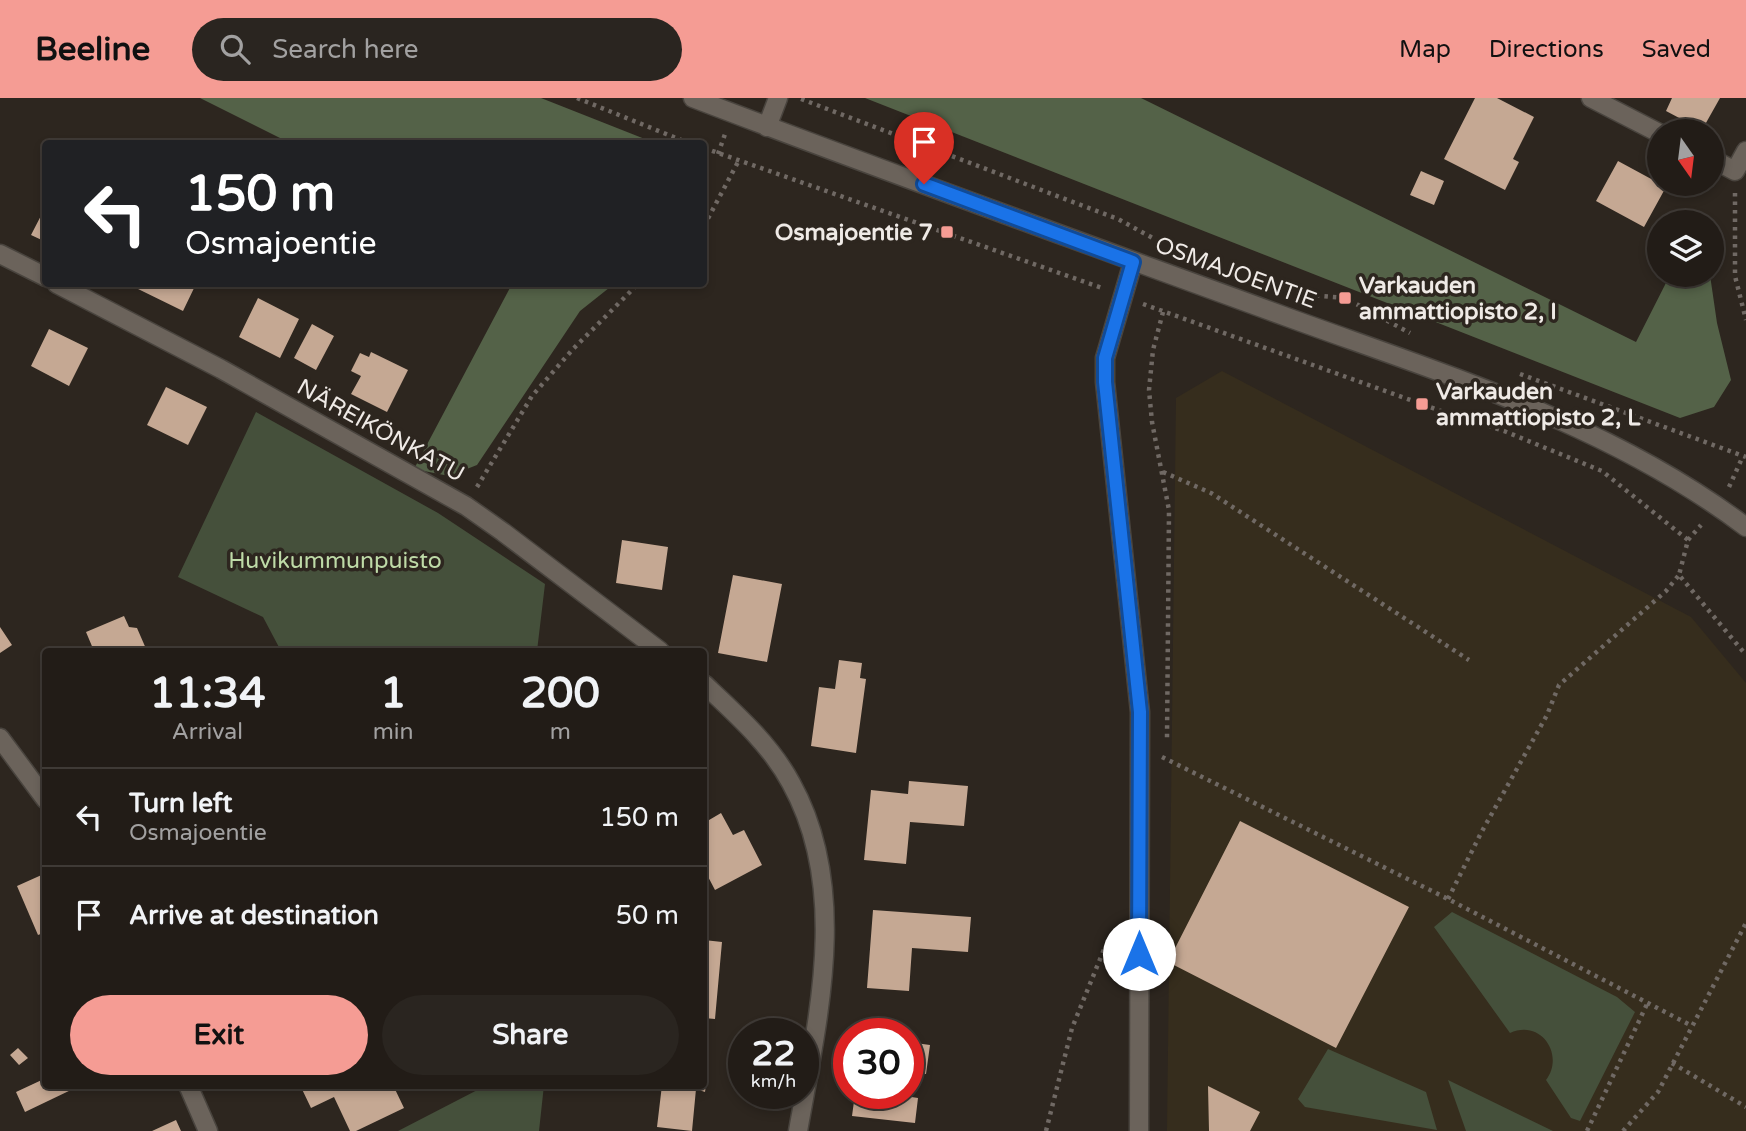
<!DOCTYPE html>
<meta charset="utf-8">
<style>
:root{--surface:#221c17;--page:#2a2520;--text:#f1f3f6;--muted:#a2a1a1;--line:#3f3a36;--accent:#f59c94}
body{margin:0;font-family:"Varela Round",sans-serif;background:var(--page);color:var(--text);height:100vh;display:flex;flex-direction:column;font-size:26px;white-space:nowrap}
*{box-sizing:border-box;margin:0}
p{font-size:23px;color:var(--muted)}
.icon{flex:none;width:38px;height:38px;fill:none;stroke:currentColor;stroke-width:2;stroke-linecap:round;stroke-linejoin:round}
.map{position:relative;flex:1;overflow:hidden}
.drawer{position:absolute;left:42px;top:550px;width:665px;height:441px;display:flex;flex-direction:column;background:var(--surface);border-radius:7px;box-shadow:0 4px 10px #0003,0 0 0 2px var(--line)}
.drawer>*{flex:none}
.guide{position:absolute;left:42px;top:42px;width:665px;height:147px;border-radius:7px;box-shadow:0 4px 10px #0003,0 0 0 2px var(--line);background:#202124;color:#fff;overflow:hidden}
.needle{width:46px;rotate:166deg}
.fabs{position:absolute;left:1647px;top:21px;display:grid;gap:14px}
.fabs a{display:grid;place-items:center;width:77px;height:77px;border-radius:50%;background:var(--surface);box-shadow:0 4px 10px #0003,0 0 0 2px var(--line);font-size:35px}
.speed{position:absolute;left:728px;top:920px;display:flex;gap:14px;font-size:35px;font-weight:700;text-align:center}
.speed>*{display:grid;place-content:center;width:91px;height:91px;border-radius:50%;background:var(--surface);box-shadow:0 4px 10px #0003,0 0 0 2px var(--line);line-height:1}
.speed small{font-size:18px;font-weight:400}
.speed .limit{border:10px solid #d22;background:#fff;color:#111}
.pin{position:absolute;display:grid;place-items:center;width:60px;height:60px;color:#fff;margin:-72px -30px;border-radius:50% 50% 50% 0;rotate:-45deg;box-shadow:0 0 7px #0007}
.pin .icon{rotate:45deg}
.me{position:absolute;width:77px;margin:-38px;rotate:0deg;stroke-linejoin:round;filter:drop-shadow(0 0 5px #0008)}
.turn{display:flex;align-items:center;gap:24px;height:147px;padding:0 28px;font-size:32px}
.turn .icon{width:91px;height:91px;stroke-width:2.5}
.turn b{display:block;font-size:49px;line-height:60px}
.eta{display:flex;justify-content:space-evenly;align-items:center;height:119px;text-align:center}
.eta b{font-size:42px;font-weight:700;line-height:49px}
.button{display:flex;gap:14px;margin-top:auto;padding:14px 28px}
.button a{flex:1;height:80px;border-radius:42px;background:var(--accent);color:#111;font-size:28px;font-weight:700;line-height:80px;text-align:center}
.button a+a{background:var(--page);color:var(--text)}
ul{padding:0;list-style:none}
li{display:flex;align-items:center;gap:21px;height:98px;padding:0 28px;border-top:2px solid var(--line)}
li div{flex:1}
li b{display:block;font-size:26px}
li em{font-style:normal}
header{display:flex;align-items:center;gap:42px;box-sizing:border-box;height:98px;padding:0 35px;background:var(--accent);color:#111}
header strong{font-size:33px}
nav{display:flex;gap:38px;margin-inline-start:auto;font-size:24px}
.search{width:490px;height:63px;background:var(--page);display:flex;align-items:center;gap:18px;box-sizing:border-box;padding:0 24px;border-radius:38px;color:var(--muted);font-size:26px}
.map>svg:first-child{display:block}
.education{fill:#362d1d}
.green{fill:#45503b}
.forest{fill:#546248}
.building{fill:#c5a893}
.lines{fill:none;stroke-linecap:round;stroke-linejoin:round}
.minor-casing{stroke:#49443e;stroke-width:21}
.path{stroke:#706964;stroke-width:4.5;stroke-dasharray:3.5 5;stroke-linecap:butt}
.minor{stroke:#6b635b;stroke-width:18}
.route-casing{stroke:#114b97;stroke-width:18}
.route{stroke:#1a73e8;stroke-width:12}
.poi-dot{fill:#f59c94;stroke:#2d261f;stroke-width:2.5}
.labels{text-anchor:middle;stroke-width:7;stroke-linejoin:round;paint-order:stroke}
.poi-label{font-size:23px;font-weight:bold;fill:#efeae6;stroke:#2d261f;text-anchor:start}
.street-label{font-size:23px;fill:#efeae6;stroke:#2d261f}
.park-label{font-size:23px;fill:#bedaa7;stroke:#2d261f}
</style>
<header>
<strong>Beeline</strong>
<div class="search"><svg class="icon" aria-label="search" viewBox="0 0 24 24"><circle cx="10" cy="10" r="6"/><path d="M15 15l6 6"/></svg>Search here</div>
<nav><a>Map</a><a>Directions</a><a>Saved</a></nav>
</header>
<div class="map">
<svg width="1746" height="1033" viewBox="0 0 1746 1033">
<rect width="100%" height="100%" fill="#2d261f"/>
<path class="education" d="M1222 273 1691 519 1746 585V1033H1167L1176 300Z"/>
<path class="green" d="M256 314 438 415 545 486 537 553H281L263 519 178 479Z
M1452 814 1617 899 1635 914 1580 1023 1571 1020 1546 982C1565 957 1541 921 1510 935L1434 829Z
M1328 951 1426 994 1437 1032 1305 1009 1298 1001Z
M1448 982 1553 1033H1466Z
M487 987H544L539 1033H398Z"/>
<path class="forest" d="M200 0H541L655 45H290Z
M865 0H1141L1636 244 1670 177H1710L1717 225 1731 282 1714 309 1680 320Z
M512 186H614L580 213 477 367 449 378 414 371Z"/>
<path class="building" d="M1475 0H1497L1534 19 1513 61 1519 64 1505 92 1444 61Z
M1672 0H1720L1702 32 1666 13Z
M1618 63 1666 89 1644 129 1596 103Z
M1421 73 1444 83 1434 107 1410 97Z
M46 108V144L31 137Z
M135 186H196L183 213 134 189Z
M258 200 299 221 280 260 239 239Z
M312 226 334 238 316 272 294 260Z
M49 231 88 250 69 288 31 268Z
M371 254 408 272 387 314 351 296 361 278 351 273 360 255 369 259Z
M166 289 207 309 188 347 147 327Z
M622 442 668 449 662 492 616 485Z
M733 477 782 486 767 564 718 555Z
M124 518 129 529 137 530 147 553H94L86 534Z
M0 529 12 547 0 555Z
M839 562 862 565 860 580 866 581 856 655 811 648 819 589 835 591Z
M909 683 968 688 964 728 910 724 906 766 864 762 871 692 908 696Z
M721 715 733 737 744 732 762 767 715 792 704 771V725Z
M1240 723 1409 809 1336 950 1168 864Z
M46 775V834L38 837 17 788Z
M873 812 971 819 968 854 912 850 909 893 867 890Z
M704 842 722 844 715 921 704 920Z
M908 944 930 947 926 976 908 974Z
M18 950 28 960 19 967 10 957Z
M704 963 709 964 705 994 696 991 692 1033 657 1029 662 987H704Z
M46 980V987H71L73 991 25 1014 16 994Z
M300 987H393L404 1010 356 1033H350L334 999 311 1010Z
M1208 988 1260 1014 1250 1033H1209Z
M855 996H906L905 998 918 1000 915 1025 852 1018Z
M176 1022 181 1033H152Z"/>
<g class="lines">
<g class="minor-casing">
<path id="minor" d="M693 0C889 75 1087 146 1284 218 1443 276 1610 326 1746 429
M1591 0 1659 35
M767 29 778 0
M1712 61 1735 73 1746 53
M0 156 46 179
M1133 164 1105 260V284L1140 614 1139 1033
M57 186 221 271 466 408 503 434 660 553
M704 586C736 616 770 646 791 685 850 791 818 920 798 1033
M0 640 46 702
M188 987 208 1033"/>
</g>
<path class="path" d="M577 0 691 46
M801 1 1118 121 1160 144
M704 50 1102 190
M718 56 725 36
M1735 95V178L1746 222
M704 128 738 64
M1299 196 1345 200 1410 235
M1143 206 1441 313 1504 333 1602 373 1688 442 1679 477 1746 557
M1163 214 1153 252 1149 292 1152 324 1169 412 1167 640
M1520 276 1746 359
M1163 374 1211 395 1469 562
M477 389 532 298 573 251 638 186
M1729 389 1743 358
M1688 442 1701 427
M1162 659 1448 801 1692 928
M1448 801 1481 735 1547 617 1559 587 1666 493 1679 477
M1672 965 1746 1009
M1046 1033 1072 930 1105 849 1117 843
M1587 1033 1648 904
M1623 1033 1658 994 1746 825"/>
<use href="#minor" class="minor"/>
</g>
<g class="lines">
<g class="route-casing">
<path id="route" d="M924 86 1133 164 1105 260V284L1140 614 1139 856"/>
</g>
<use href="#route" class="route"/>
</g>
<g class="poi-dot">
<rect x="940" y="127" width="14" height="14" rx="3.5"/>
<rect x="1338" y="193" width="14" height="14" rx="3.5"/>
<rect x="1415" y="299" width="14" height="14" rx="3.5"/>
</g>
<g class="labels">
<g class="poi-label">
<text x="933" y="142" text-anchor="end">Osmajoentie 7</text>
<text x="1359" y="195">Varkauden<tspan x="1359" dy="26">ammattiopisto 2, I</tspan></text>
<text x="1436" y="301">Varkauden<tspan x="1436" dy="26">ammattiopisto 2, L</tspan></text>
</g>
<g class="street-label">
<text transform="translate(1236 174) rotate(20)" y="8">OSMAJOENTIE</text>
<text transform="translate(381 332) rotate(29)" y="8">NÄREIKÖNKATU</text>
</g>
<g class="park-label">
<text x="335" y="470">Huvikummunpuisto</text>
</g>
</g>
</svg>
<div class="fabs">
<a><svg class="needle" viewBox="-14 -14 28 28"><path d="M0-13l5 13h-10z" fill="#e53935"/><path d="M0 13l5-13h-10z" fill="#a2a1a1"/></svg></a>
<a><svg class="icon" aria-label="layers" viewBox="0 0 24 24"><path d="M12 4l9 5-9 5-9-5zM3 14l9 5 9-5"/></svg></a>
</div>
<div class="speed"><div>22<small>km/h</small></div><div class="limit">30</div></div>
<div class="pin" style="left:924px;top:86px;background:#d93025"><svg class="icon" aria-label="arrive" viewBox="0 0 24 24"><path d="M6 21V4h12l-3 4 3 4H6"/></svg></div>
<svg class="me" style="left:1139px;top:856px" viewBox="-20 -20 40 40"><circle r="19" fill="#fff"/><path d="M0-13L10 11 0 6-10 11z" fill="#1a73e8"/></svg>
<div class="guide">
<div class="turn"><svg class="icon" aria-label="left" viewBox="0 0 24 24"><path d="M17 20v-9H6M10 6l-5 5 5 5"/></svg><div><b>150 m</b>Osmajoentie</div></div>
</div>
<section class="drawer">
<div class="eta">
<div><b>11:34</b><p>Arrival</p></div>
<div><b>1</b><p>min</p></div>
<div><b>200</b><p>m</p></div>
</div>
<ul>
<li><svg class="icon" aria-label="left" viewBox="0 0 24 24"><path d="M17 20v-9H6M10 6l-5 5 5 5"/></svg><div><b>Turn left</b><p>Osmajoentie</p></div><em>150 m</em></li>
<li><svg class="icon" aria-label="arrive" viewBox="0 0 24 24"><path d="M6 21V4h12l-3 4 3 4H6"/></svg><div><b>Arrive at destination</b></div><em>50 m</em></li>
</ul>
<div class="button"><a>Exit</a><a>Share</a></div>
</section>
</div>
